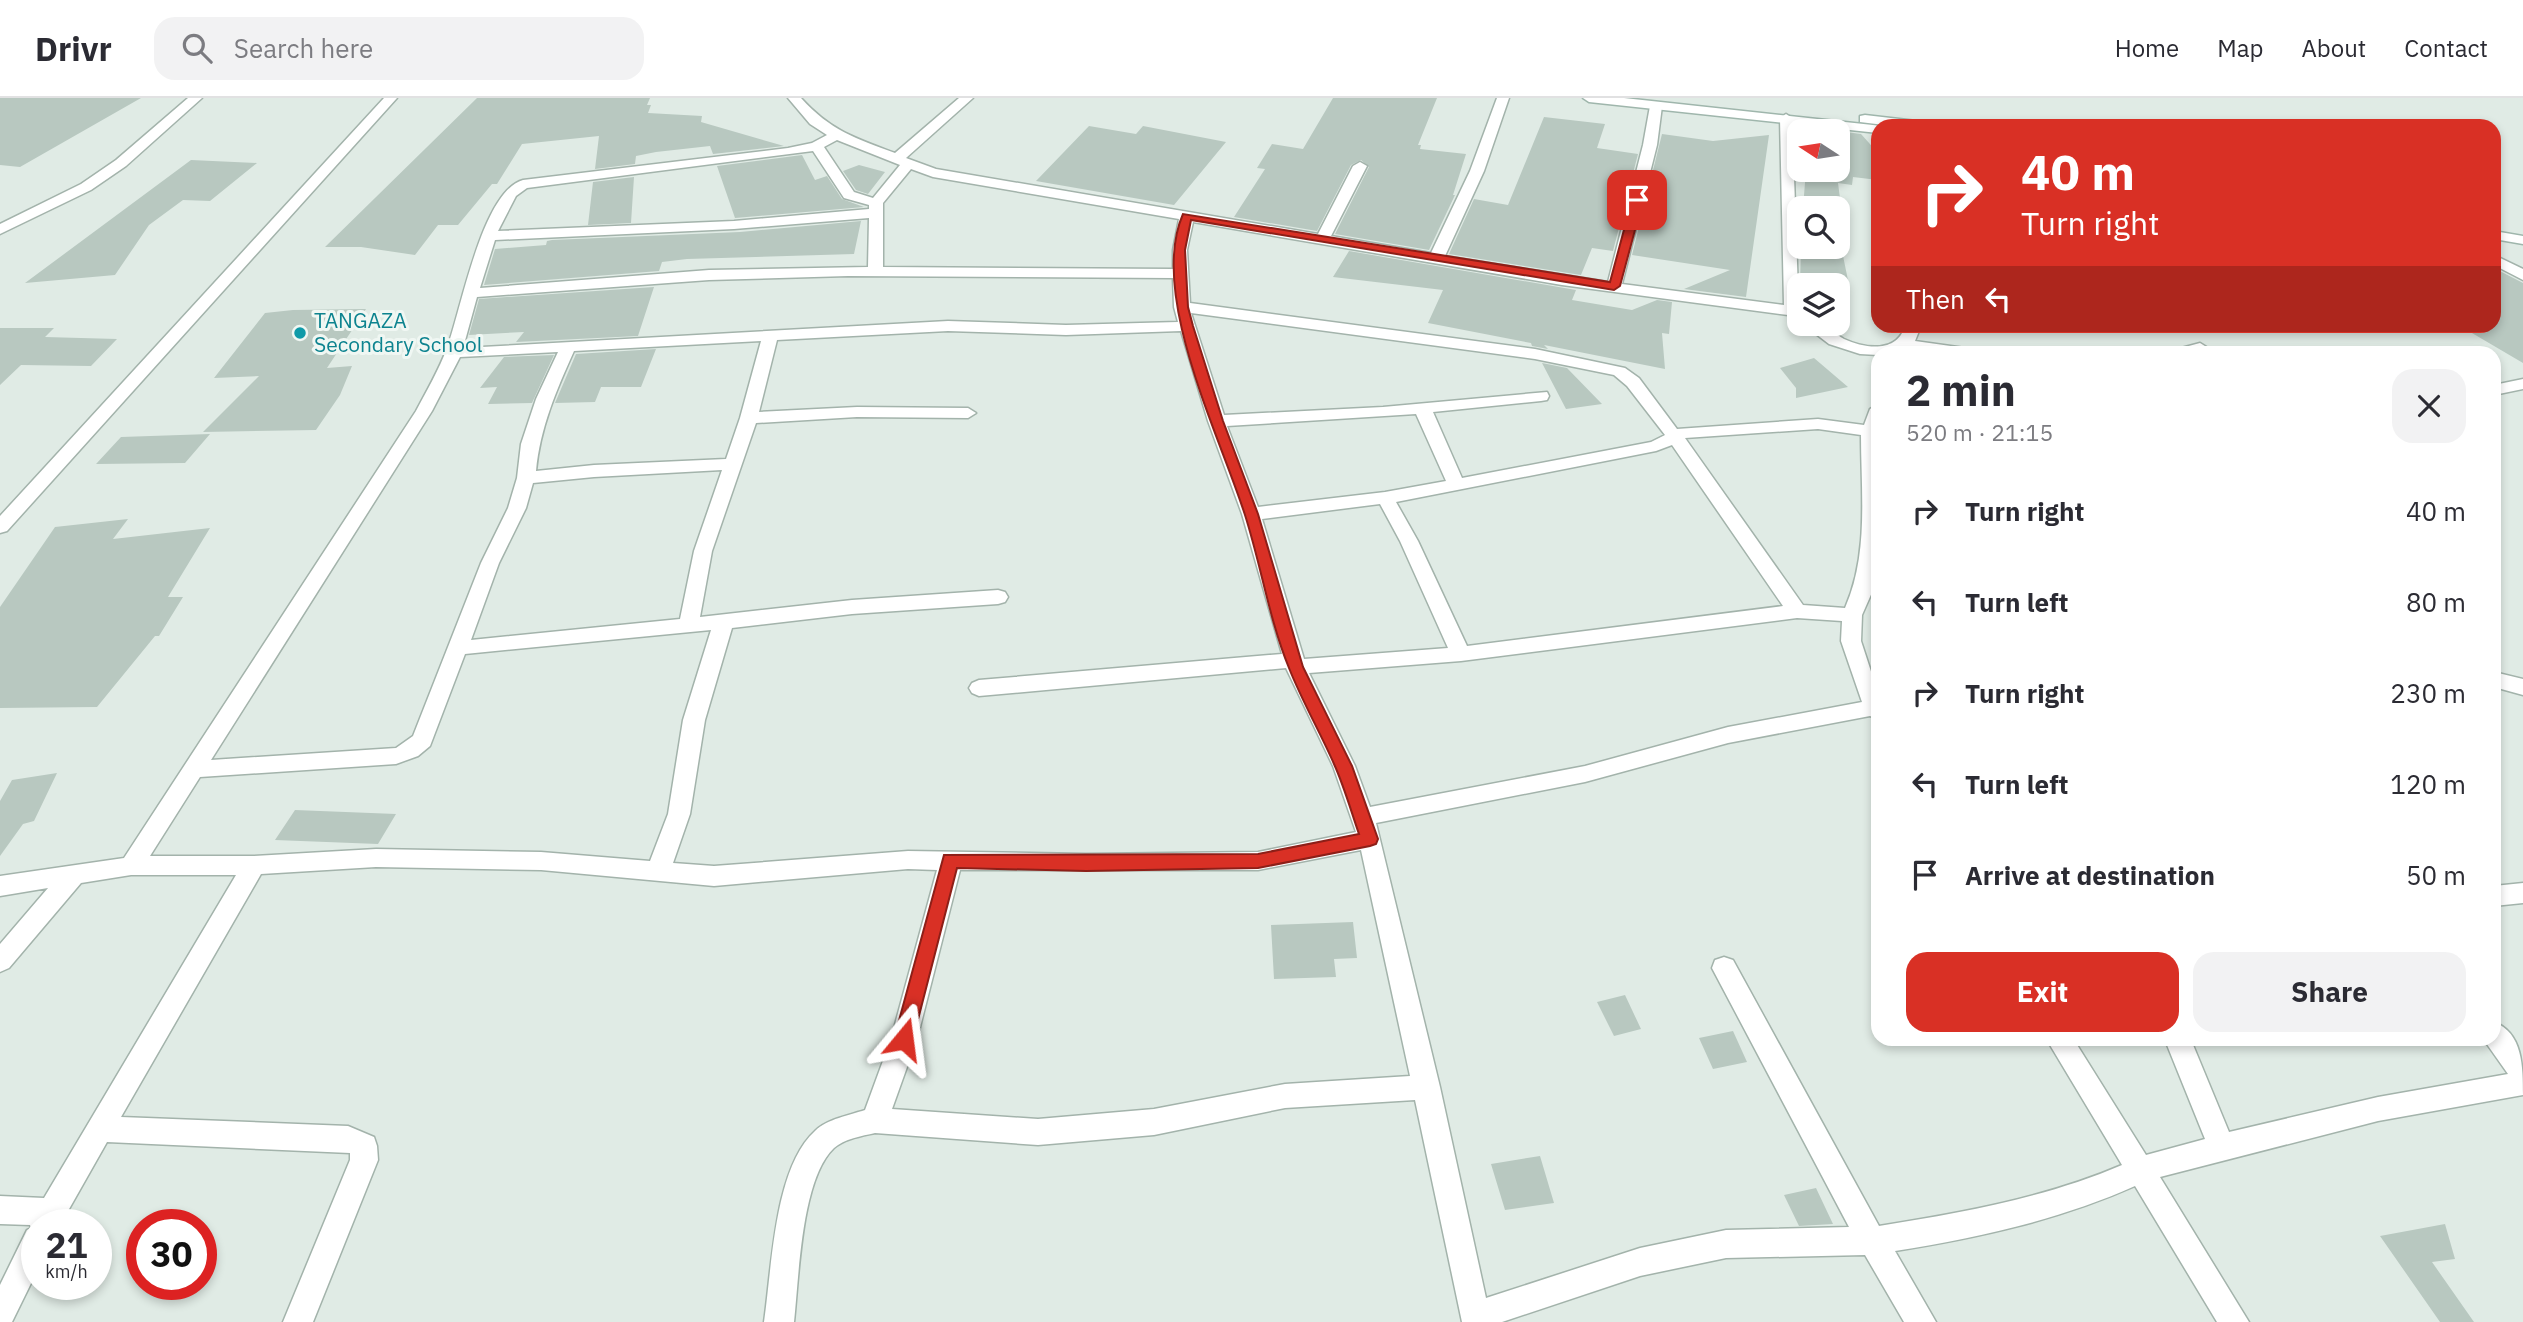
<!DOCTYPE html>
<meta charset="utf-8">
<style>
:root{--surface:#fff;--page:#f2f2f3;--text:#2b2b33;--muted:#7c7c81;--line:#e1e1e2;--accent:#d93025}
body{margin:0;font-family:"IBM Plex Sans",sans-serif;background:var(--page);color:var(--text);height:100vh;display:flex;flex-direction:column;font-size:26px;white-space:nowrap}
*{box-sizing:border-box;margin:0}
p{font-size:23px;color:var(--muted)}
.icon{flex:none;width:38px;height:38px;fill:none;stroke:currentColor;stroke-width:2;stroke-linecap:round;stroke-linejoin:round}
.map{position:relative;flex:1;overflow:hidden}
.side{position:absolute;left:1871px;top:248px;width:630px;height:700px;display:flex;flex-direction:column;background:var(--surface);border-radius:21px;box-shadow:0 4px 10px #0003}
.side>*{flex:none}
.top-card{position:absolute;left:1871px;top:21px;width:630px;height:214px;border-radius:21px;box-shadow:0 4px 10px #0003;background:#d93025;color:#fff;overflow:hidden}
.needle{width:46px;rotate:282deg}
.controls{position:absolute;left:1787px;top:21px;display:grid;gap:14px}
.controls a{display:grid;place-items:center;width:63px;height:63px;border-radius:14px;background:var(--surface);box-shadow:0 4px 10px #0003;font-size:35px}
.speed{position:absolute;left:21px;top:1111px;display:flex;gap:14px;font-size:35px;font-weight:700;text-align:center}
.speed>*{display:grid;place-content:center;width:91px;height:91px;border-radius:50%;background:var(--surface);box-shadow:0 4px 10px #0003;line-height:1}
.speed small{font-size:18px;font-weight:400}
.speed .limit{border:10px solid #d22;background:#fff;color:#111}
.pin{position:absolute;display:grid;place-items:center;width:60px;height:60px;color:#fff;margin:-30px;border-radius:14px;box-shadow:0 4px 10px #0006}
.me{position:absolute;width:77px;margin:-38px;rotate:16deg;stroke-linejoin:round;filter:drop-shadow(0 0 5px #0008)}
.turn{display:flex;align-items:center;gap:24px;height:147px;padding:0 35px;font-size:32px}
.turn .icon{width:91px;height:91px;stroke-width:2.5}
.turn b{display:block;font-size:49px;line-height:60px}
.then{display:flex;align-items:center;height:66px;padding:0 35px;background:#0003;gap:14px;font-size:26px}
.round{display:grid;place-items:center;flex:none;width:74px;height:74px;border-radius:21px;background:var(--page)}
.headline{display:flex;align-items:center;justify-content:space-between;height:119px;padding:0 35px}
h1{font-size:42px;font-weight:700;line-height:52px}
.cta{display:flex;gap:14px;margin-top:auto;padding:14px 35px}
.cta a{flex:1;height:80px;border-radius:21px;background:var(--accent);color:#fff;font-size:28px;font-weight:700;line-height:80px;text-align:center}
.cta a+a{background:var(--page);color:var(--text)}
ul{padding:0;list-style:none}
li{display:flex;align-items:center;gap:21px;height:91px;padding:0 35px}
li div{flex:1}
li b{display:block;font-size:26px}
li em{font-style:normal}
header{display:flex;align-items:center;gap:42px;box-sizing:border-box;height:98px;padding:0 35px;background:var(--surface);border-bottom:2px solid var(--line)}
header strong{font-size:33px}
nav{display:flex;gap:38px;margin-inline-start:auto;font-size:24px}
.search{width:490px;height:63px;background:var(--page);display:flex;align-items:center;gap:18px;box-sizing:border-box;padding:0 24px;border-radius:21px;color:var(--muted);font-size:26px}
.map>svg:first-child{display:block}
.building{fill:#b8c8c0}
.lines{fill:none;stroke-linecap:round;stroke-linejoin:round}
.street-casing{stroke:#a3b3ab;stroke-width:3}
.secondary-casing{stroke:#9fb6ac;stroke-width:3}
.street{fill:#fff;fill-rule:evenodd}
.secondary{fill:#fff;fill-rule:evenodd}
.route{fill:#d93025;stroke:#8d1f18;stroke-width:2}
.culture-dot{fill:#0f9aa8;stroke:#f0f7f3;stroke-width:2.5}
.labels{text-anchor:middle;stroke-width:6;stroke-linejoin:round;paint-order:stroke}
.far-culture-label{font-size:21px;fill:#0d838f;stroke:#f0f7f3;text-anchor:start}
</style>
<header>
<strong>Drivr</strong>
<div class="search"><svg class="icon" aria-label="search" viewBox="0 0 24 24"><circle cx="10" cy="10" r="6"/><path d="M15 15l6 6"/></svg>Search here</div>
<nav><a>Home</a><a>Map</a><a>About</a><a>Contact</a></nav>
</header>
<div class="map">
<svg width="2523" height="1224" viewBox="0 0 2523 1224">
<rect width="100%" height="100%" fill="#e0ebe5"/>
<path class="building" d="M0 0H141L20 69 0 67Z
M477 0H650L647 7H651L648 15 702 18 701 24 784 48 713 56 710 48 656 54 636 58 635 66 595 71 599 38 522 46 497 86H492L458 127H438L415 157 361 149H325Z
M1333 0H1437L1418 47H1421L1420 51 1466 56 1453 97H1455L1429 152 1335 136 1369 69 1361 62 1351 67 1317 133 1234 119 1265 71 1257 70 1272 46 1303 51Z
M1544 19 1605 26 1597 50 1638 56 1613 153 1592 150 1581 177 1449 156 1474 101 1508 107Z
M1089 28 1136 36 1143 28 1226 44 1174 107 1036 83Z
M1838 33 1861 36 1878 55V82L1853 79 1852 87 1838 85 1847 153H1842L1849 187 1800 186 1801 149H1838V110H1803L1806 72H1838Z
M1662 36 1713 43 1769 37 1746 199 1684 191 1730 172 1632 157Z
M802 57 815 82 827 78 842 101 864 109 735 120 717 68Z
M191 62 257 65 210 103 183 102 149 127 115 177 25 185Z
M859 67 885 74 868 96 856 92 843 73Z
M634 79 631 125 588 127 593 84Z
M861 123 854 156 687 161 662 164 659 173 484 187 495 151 546 147 547 143 552 142 740 134Z
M1349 153 1576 192 1572 202 1632 212 1657 202 1672 204 1669 236 1662 235 1665 271 1544 247 1548 251 1532 248 1531 245 1428 225 1443 192 1333 179Z
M2494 170 2523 185V265L2460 228H2494Z
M654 189 638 238 516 244 524 234 469 237 479 201Z
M366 211 327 270 352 268 340 297 316 332 203 334 259 278 214 280 265 215 293 212Z
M0 230H54L45 239 117 241 91 268 21 267 0 287Z
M656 251 641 289H601L595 304 555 305 576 256Z
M554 257 532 305 488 306 497 289 480 290 504 259Z
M1814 260 1848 289 1796 300V290L1780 270Z
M1542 265 1567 270 1602 306 1566 311Z
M210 336 185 365 96 366 121 339Z
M128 421 113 441 210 430 168 499H183L159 538H155L97 609 0 610V509L55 429Z
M57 675 34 723 23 726 0 758V703L12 682Z
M295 712 396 716 378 746 275 742Z
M1353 824 1357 860 1334 861 1336 879 1274 881 1271 827Z
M1625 897 1641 931 1614 938 1597 904Z
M1733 933 1747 964 1713 971 1699 940Z
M1540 1058 1554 1105 1505 1112 1491 1066Z
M1816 1090 1833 1126 1799 1128 1784 1097Z
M2445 1126 2455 1161 2432 1164 2474 1224H2440L2380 1138Z"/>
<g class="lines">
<g class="street-casing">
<path id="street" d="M188 0H202L126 68 91 92 0 136V126L81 86 116 62Z
M384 0H397L7 433 0 435V418Z
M788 0H801C831 33 855 40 895 55L959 0H973L906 60 936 71 1318 136 1353 68 1360 64 1367 68 1331 138 1431 155 1470 73 1497 0H1509L1484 73 1445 158 1608 184 1643 47 1650 8 1656 4 1662 8 1657 47 1622 186 1784 207 1780 20 1786 16 1792 20 1799 223 1788 217 1562 187 1193 124 1187 152 1190 205 1535 251 1625 270 1639 280 1677 331 1818 321 1864 327 1870 311 1878 306V468L1873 492 1862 517 1861 543 1878 595V621L1870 618 1728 645 1585 684 1376 725 1440 989 1486 1200 1640 1150 1726 1132 1849 1129 1712 870 1715 862 1724 859 1733 862 1879 1128C1961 1115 2045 1100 2122 1067L2047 942H2074L2146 1057 2205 1041 2165 942H2191L2229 1034 2378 999 2508 976 2484 942H2494V924C2523 935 2523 969 2523 997L2378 1023 2160 1079 2249 1224H2217L2135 1088C2059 1122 1977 1140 1895 1153L1936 1224H1904L1865 1157 1726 1160 1640 1178 1502 1224H1462L1415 1002 1285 1010 1154 1037 1038 1047 875 1035C862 1038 844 1041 834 1050 801 1081 799 1179 794 1224H764C772 1170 774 1070 815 1033 827 1021 850 1017 865 1012L891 941 937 772 908 771 714 788 541 772 376 769 261 776 121 1019 348 1028 374 1039 377 1048 378 1062 313 1224H283L350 1062V1055L107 1044 60 1127H37V1173L12 1224H0V1187L27 1132 31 1130 30 1127 0 1126V1098L44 1100 236 777H131L81 785 9 870 0 874V846L48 790 0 798V778L124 760 416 313C427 292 439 272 447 250 461 213 482 93 523 82L788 50 812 45 827 37 810 26ZM837 42 900 67 873 100 854 94 824 49ZM813 53 844 100 869 107V111L734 123 498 133 516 98 527 90ZM911 71 933 79 1179 121 1173 152V171L883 169V105ZM869 120 868 169 709 172 480 190 495 142 734 131ZM848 178 1173 180 1174 209 1178 224 1066 227 948 223 463 250 477 199 709 182ZM1191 215 1535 261 1614 277 1627 288 1665 337 1651 344 1462 380 1433 314 1541 303 1547 302 1549 298 1547 294 1383 309 1224 317ZM948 233 1066 237 1181 233 1208 323 1242 416 1282 556 979 582 972 585 969 590 972 595 979 598 1286 570 1333 668 1356 734 1258 754 1086 756 908 753 714 768 673 765 690 716 705 622 732 530 852 516 998 506 1005 504 1008 499 1005 494 998 492 852 502 700 519 712 453 756 325 857 319 968 320 976 315 968 310 857 309 759 314 777 242ZM761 243 740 320 726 361 594 367 536 373C540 330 556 293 574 253ZM558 254 536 301 521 346 517 380 508 410 481 465 413 638 396 650 211 662 432 313 460 259ZM1416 316 1446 383 1385 394 1258 409 1227 328ZM1818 331 1861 337C1861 395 1869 456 1845 510L1803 507 1685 340ZM1672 347 1783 508 1467 548 1418 443 1396 404 1656 353ZM722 372 694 453 680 521 471 542 499 465 526 410 533 385 594 379ZM1380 406 1400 443 1448 550 1304 561 1262 421ZM1797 520 1842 523 1841 543 1862 604 1728 629 1585 668 1370 709 1355 668 1309 575 1461 563ZM711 532 683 622 668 716 650 763 541 754 376 751 254 758H150L200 679 396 666 418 658 430 648 465 556ZM1361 752 1410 978 1285 986 1154 1011 1038 1021 892 1011 917 941 960 772H1258Z
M2494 157 2523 171V182L2494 167Z
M1803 226C1808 226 1815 224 1820 226 1828 228 1836 237 1844 241 1866 251 1897 255 1905 228H1921L1915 243 1972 251 1980 256H1933L1905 252 1878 257 1860 256 1829 246Z
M2200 245 2208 250 2206 253 2168 256 2170 253Z
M2523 281V291L2494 297V287Z
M2494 574 2523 581V597L2494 589Z
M2523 785V805L2494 808V788Z"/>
</g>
<g class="secondary-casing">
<path id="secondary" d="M1583 0H1624L1882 28H1878V35L1589 4Z
M1865 17 1925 24 1932 28H1892L1860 24V18Z
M2494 133 2523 138V146L2494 141Z"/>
</g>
<use href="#street" class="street"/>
<use href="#secondary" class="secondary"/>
</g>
<path class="route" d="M1637 99 1643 102 1620 188 1614 192 1191 122 1185 152 1188 209 1193 228 1223 323 1258 416 1303 569 1352 668 1378 741 1376 746 1370 748 1258 770 1086 773 957 770 913 941 911 947 904 950 897 947 894 941 944 757 1258 756 1359 736C1351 713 1344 688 1334 666 1320 634 1302 603 1289 570 1269 521 1261 467 1245 417 1220 338 1148 196 1183 116L1610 184 1632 102Z"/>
<circle class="culture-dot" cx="300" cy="235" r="7"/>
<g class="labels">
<g class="far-culture-label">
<text x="314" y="230">TANGAZA<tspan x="314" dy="24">Secondary School</tspan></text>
</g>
</g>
</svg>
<div class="controls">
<a><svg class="needle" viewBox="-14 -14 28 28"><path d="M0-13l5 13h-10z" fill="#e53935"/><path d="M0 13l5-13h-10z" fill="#7c7c81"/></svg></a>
<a><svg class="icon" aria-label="search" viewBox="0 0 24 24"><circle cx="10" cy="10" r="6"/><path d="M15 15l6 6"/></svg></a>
<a><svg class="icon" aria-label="layers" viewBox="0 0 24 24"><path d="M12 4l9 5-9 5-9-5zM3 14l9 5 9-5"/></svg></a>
</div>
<div class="speed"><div>21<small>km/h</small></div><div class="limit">30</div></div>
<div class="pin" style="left:1637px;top:102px;background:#d93025"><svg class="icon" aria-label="arrive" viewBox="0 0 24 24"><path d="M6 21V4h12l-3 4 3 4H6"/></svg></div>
<svg class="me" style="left:904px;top:941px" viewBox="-20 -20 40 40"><path d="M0-17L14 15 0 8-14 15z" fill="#d93025" stroke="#fff" stroke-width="4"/></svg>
<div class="top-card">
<div class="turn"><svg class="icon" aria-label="right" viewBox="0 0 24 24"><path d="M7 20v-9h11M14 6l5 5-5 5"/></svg><div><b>40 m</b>Turn right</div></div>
<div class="then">Then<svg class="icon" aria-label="left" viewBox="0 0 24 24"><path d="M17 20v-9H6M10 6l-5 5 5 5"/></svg></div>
</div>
<section class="side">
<div class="headline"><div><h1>2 min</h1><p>520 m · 21:15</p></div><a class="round"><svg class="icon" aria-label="close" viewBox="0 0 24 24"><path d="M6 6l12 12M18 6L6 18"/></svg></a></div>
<ul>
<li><svg class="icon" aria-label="right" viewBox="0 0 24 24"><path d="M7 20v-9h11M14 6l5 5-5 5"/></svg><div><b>Turn right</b></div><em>40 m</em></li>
<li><svg class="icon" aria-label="left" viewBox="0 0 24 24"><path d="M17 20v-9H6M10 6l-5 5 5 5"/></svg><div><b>Turn left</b></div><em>80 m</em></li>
<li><svg class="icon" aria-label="right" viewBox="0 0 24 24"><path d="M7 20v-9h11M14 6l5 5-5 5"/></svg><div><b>Turn right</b></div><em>230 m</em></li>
<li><svg class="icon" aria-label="left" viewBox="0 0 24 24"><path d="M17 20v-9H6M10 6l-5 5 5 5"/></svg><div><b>Turn left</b></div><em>120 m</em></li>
<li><svg class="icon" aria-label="arrive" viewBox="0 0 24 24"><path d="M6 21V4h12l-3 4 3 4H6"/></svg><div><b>Arrive at destination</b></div><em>50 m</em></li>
</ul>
<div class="cta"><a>Exit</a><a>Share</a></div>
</section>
</div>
